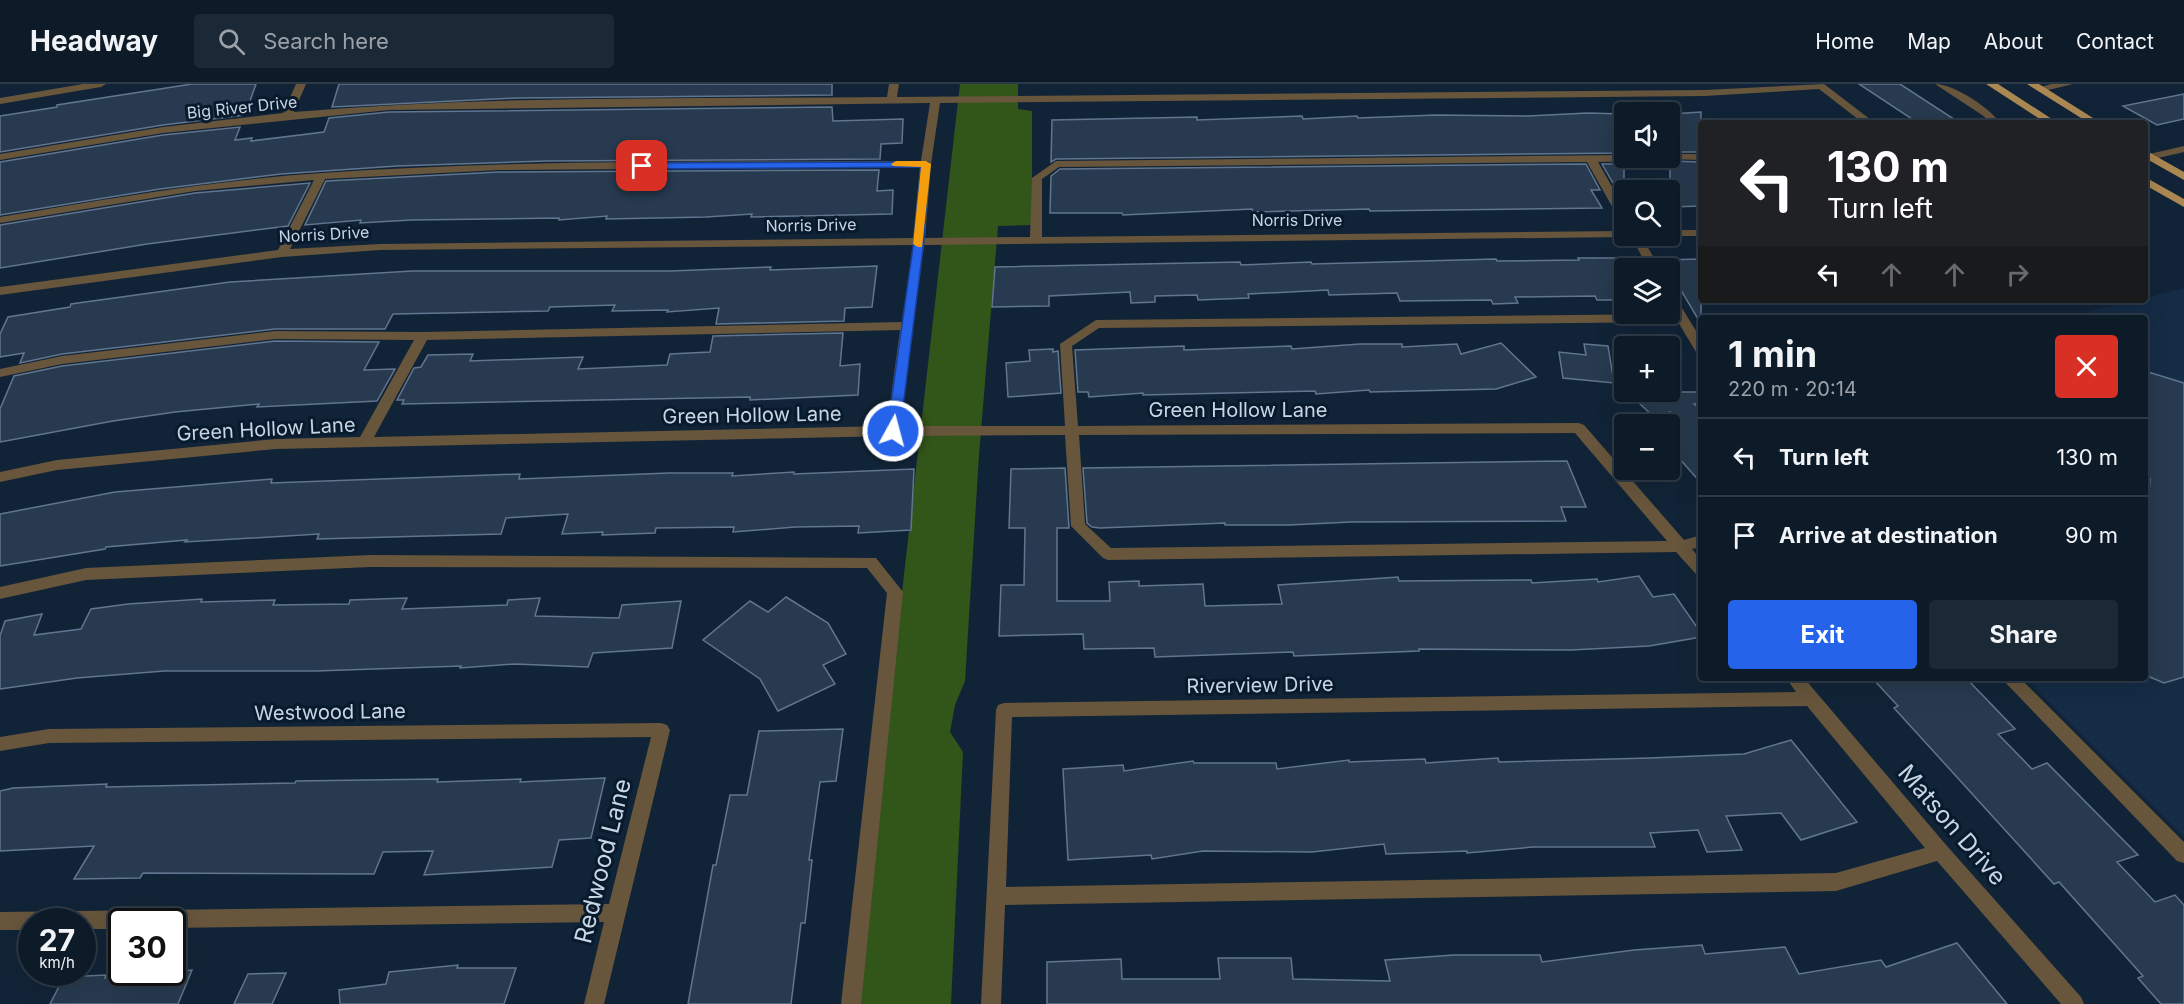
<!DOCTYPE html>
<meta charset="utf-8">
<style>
:root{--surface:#0d1b29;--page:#1b2835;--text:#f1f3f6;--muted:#9aa1a8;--line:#2d3946;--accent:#2563eb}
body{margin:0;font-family:Inter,sans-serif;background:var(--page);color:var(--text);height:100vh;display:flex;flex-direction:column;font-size:22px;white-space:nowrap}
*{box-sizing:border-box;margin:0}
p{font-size:20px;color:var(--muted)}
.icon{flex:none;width:33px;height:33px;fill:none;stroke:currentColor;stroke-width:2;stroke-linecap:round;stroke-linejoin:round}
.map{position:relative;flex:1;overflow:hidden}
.panel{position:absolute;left:1698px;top:231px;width:450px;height:366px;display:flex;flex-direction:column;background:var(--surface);border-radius:6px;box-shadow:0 6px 24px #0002,0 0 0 2px var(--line)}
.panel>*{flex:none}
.top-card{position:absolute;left:1698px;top:36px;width:450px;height:183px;border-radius:6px;box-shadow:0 6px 24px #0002,0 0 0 2px var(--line);background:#202124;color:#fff;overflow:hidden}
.fabs{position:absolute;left:1614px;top:18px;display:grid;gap:12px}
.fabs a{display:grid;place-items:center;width:66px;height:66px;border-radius:6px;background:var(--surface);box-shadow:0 6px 24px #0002,0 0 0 2px var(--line);font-size:30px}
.speed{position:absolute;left:18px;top:824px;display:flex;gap:12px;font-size:30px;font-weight:700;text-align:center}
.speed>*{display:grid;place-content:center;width:78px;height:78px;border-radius:50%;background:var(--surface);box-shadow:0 6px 24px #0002,0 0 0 2px var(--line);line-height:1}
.speed small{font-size:15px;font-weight:400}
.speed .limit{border:3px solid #111;border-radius:9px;background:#fff;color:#111}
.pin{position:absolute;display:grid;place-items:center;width:51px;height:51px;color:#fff;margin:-26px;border-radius:12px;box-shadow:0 3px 9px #0006}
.me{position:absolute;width:66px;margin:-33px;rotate:7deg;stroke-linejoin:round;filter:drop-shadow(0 0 4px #0008)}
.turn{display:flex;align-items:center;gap:21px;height:126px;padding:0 30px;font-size:27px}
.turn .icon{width:78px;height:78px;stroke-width:2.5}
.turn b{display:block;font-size:42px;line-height:51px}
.lanes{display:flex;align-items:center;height:57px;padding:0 30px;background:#0003;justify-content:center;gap:30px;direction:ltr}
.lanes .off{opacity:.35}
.round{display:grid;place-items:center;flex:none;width:63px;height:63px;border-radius:6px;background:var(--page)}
.summary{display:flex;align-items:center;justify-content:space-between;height:102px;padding:0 30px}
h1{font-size:36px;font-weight:700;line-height:45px}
.cta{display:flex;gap:12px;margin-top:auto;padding:12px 30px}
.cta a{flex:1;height:69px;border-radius:6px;background:var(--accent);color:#fff;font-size:24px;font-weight:700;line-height:69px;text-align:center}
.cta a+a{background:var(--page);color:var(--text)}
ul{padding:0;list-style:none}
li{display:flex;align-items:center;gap:18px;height:78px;padding:0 30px;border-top:2px solid var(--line)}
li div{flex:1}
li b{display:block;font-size:22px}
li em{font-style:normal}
header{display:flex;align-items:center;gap:36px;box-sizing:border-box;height:84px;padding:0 30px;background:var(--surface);border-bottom:2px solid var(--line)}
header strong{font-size:28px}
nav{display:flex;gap:33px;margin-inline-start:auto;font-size:21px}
.search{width:420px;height:54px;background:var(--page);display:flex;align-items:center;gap:15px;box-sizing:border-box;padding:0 21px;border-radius:6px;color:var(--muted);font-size:22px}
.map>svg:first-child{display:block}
.built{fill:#152c45}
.green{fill:#32551a}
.building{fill:#273a4f;stroke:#61768e;stroke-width:1.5}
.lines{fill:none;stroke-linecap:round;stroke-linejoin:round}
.minor{fill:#67553c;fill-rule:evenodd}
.major{fill:#ab8752;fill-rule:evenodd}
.route{fill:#2563eb;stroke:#184099;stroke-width:1.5}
.slow{fill:#f59e0b}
.labels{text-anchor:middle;stroke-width:6;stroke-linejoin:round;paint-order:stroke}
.far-street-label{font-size:16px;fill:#c9d5e2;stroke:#081a2d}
.street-label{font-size:20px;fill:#c9d5e2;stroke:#081a2d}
.near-street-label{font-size:24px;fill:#c9d5e2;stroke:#081a2d}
</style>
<header>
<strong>Headway</strong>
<div class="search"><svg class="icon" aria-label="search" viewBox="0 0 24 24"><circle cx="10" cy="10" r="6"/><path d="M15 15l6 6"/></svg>Search here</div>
<nav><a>Home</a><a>Map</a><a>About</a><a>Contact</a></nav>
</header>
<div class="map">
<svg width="2184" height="920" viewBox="0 0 2184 920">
<rect width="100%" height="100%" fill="#112437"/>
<path class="built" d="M2184 204V753L2025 594H2145V234H2062L2135 216H2145V214Z"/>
<path class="green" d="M960 0H1018V25L1032 27V141L998 142 979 371 965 597 955 621 950 648 963 668 951 920H855Z"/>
<path class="building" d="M192 0H256L245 31 163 41 0 68V32L57 23V21Z
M339 0H832V11L516 14 332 23Z
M1859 0H1900L1960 39H1918Z
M2184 10V35L2157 41 2123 22Z
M832 23 833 37 903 35 902 59 881 60 880 75 546 77 397 82 281 90 160 105 0 131V78L163 51 240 43 235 56 252 54 251 57 324 48 329 34 389 28Z
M1701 28V68H1670V30Z
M1588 29 1624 30V69L1056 75 1051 78 1052 36 1197 33V36L1302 32 1303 35 1357 32 1358 34 1436 31 1528 32Z
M1670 77 1701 78V122L1670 123Z
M1586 80 1600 106H1591L1602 124 1370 127 1369 125 1253 128 1252 125 1123 131 1122 129H1050L1051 92 1060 85Z
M1602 80H1624V106H1617Z
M879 86 877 107 893 106 892 130 751 133 752 130 706 133 606 135 607 132 559 136V134L411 136 360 139 361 136 305 141 326 97 499 88Z
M310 99 288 142 147 160 0 184V141L195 109Z
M1578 174H1624V216H1597L1595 212 1515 213 1518 219 1493 220 1491 216 1400 217 1397 209 1329 211 1328 206 1248 210 1249 214 1198 216 1197 211 1155 212V218L1131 219 1130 208 1049 212V222L992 223 995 183 1240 178 1241 181 1311 178 1312 180 1496 175 1497 177 1579 176Z
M1701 175V240L1663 176Z
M877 182 872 223 845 224 844 237 716 240 719 224 667 228 668 226 612 227 615 221 550 223 548 227 393 230 385 245H275L62 270 20 279 24 269 0 273V250L8 233 70 223 71 220 230 198 412 187H671L771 183 770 186Z
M843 249 840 282 860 280 858 311 750 316V313L402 320 404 316H397L414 284 421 283 428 271 473 270 470 277 583 273 578 285 667 281 670 270 710 268 713 252Z
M275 257 379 258 364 286 395 285 377 317 257 323 259 320 175 328 113 337 0 358V325L14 292 62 282Z
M1501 259 1536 293 1496 305 1370 308 1369 306 1316 310 1315 307 1143 311V309L1089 313 1088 308H1078L1075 266 1184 262V266L1291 262 1292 265 1360 260H1402V263L1457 260 1461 270Z
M1584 260 1608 262 1614 299 1563 294 1559 268 1586 271Z
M1053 265V268L1058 267 1061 309 1008 313 1006 279 1030 277 1029 266Z
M2145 287 2184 299V593L2164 599 2145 591V460L2150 395 2145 394Z
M1670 298 1680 308H1701V318L1694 320 1701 326V399L1670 364V328L1654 333 1627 308H1670Z
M1567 377 1586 423H1561L1566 437 1351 438 1289 441H1225V439L1100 444 1092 443 1087 439 1083 384Z
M1065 384 1069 444H1057V517H1110L1109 498 1139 497V502L1203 500 1205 522 1282 520 1278 501 1370 495 1398 493 1399 497 1531 496 1532 499 1597 495 1598 498 1639 492 1653 513 1674 510 1701 549V553L1649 562 1571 566 1419 565V567L1294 572 1293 568 1155 573 1154 564 1084 565 1083 550 999 552 1001 501H1024L1025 444H1009L1011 385Z
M914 385 911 446 858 449 859 442 795 443 733 448 734 443 656 444 655 449 602 451 603 448 562 450 568 430 506 434 501 450 317 455 319 450 185 458 187 456 106 463 105 465 0 482V430L115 408 272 395 271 399 520 390 519 395 669 389H733L732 392 794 388V390Z
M786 513 828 539 846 570 823 581 835 600 778 627 760 595 703 556 750 517 768 528Z
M407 514 402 525 507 521 508 516 540 514 535 532 619 534 622 521 681 517 672 564 593 569 588 583 515 580 460 584 461 582 316 587H164L77 594 0 605V552L5 537 42 530 34 551 81 545 91 525 128 520 202 515 201 518 275 516 273 521 349 520 350 516Z
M1872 594H1966L2015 645 1998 650 2032 685 2047 679 2138 771 2117 778 2155 818 2175 811 2184 821V920H2161L2138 894 2143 892 2059 798 2054 800 1935 669 1894 624 1898 622Z
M843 645 836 697 820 698 809 776H812L805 839H801L791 920H688L713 781H716L730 711H747L759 647Z
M1791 656 1857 738 1801 756 1781 729 1726 732 1742 766 1707 768 1698 746 1650 749 1655 763H1533L1467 769V767L1386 770 1384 760 1312 768 1203 767 1152 775 1151 771 1068 776 1063 685 1123 681 1124 687 1193 677 1194 679H1276L1277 685 1349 676V678L1425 675 1426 679 1498 674 1499 678 1650 674 1744 670Z
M605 694 591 754 559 756 552 783 424 791 433 767 383 768 374 790 143 789 140 794 74 795 94 762 0 767V707L13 704 107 700 106 703 295 699 296 697 438 695 437 698 521 695 520 698Z
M1957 859 2007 920H1047V878L1121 875 1122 895H1220L1218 874H1291L1293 895 1390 897 1385 876 1454 871H1540L1542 878 1634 866 1702 861 1705 870 1785 863 1799 890 1881 876 1886 883Z
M458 881 457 884H516L504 920H340L339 906 386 900 389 888Z
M192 886 178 920H50L64 893 106 891 105 894Z
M286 889 272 920H234L248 890Z"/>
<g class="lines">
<path class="minor" d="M83 0H106L101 3 0 20V14Z
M296 0H306L294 28C491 11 690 15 887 13L889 0H899L897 13 1705 6 1824 0 1875 39H1863L1819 5 1705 12 940 19 931 80 925 154 1030 153 1032 94 1056 77 1624 71V74H1663L1658 77 1598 78 1624 124V136L1618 133 1587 78 1059 83 1042 95V153L1624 147V152H1629L1624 153 924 161 900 342H1065L1060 260 1096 236 1674 230 1670 223V210L1674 211 1701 255V269L1696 268 1678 238 1099 244 1072 262 1078 342 1579 339 1584 341 1684 456 1701 451V463L1692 465 1701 476V492L1696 490 1676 468 1108 476 1103 474 1071 442 1065 351 893 352 276 365 57 386 0 398V388L57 376 276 355 360 353 414 256 275 255 62 280 0 293V285L62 272 275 247 423 248 902 238 913 161 380 166 282 173 0 211V203L278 166 314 96 195 107 0 139V133C107 115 214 96 322 89 521 75 721 78 921 77L930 19 389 26 163 49 0 76V70L163 43 283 29ZM920 83 913 154 380 160 290 165 325 95 499 86ZM900 246 887 342 374 353 427 256ZM1575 349 1667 457 1111 464 1085 440 1079 351Z
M1935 0C1953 0 1985 21 1997 35L1995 39H1985L1987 35 1982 31Z
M2051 0H2073L2040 8 2035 5Z
M2184 62V68L2145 77V71Z
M1670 70H1701V76L1666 75 1665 74H1670Z
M1670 146H1701V152H1666H1670Z
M1631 152H1641L1660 184H1648Z
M370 471 876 474 903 508 861 920H841L887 509 867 484 370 483 86 496 0 515V503L86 484Z
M1786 594H1804L1947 762 2081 913 2084 920H2061L1937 777 1836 807 1005 821 1001 920H981L996 626 998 621 1004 619 1796 608ZM1807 622 1925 764 1836 789 1006 803 1012 633Z
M2001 594H2020L2184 758V779L2177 777Z
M661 639 667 641 670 646 604 920H584L604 838 172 844V837H122V845H82V837H32V846H0V828L609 820 651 653 49 659 0 667V653L49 645Z"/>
<path class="major" d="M1986 0H1998L2058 39H2046Z
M2027 0H2039L2101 39H2089Z
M2145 66 2184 88V96L2145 74Z
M2145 93 2184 115V123L2145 101Z"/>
</g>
<path class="route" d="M929 78 924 156 900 347 893 351 887 347 914 156 921 83 642 85 637 82 642 79Z"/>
<path class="slow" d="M896 77H926L931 80 922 163H918L913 160 921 83 893 82 891 80Z"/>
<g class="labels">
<g class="far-street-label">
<text transform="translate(242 23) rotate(-6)" y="6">Big River Drive</text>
<text x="1297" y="142">Norris Drive</text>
<text transform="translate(811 141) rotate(-1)" y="6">Norris Drive</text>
<text transform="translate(324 150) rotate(-3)" y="6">Norris Drive</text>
</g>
<g class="street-label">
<text x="1238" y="333">Green Hollow Lane</text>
<text transform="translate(752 331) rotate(-1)" y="7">Green Hollow Lane</text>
<text transform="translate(266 345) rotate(-3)" y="7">Green Hollow Lane</text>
<text transform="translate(1260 601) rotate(-1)" y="7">Riverview Drive</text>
<text transform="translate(330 628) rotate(-1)" y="7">Westwood Lane</text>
</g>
<g class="near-street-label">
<text transform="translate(1952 741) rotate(49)" y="8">Matson Drive</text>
<text transform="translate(603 777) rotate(-76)" y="8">Redwood Lane</text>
</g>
</g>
</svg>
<div class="fabs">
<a><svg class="icon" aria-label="sound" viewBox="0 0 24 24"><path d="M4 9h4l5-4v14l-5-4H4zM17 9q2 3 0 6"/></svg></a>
<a><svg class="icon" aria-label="search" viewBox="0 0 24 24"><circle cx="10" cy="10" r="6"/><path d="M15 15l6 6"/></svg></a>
<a><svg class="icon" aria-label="layers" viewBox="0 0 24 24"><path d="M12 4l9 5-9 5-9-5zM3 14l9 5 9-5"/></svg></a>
<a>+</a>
<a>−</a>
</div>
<div class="speed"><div>27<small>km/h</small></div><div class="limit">30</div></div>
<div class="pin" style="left:642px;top:82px;background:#d93025"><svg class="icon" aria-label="arrive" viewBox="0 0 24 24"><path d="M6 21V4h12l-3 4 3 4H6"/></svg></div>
<svg class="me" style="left:893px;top:347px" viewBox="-20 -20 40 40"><circle r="17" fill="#2563eb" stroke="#fff" stroke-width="3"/><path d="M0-11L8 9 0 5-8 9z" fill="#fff"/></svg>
<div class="top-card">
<div class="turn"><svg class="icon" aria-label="left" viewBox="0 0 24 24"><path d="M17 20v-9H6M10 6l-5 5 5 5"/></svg><div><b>130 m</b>Turn left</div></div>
<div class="lanes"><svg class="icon" aria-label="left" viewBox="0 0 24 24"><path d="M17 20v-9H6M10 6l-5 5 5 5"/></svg><svg class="icon off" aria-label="ahead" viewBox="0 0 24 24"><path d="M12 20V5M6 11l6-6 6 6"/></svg><svg class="icon off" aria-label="ahead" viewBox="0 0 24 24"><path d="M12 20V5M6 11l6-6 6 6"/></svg><svg class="icon off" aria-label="right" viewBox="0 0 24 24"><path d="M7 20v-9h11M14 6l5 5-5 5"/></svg></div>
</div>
<section class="panel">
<div class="summary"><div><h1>1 min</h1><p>220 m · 20:14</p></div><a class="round" style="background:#d93025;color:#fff"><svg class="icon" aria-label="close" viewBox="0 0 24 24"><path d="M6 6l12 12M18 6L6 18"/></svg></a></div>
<ul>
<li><svg class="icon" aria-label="left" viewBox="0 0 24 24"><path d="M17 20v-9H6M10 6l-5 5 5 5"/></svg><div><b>Turn left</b></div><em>130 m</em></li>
<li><svg class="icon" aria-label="arrive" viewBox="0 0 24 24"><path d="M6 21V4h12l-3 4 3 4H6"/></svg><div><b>Arrive at destination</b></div><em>90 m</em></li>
</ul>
<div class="cta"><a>Exit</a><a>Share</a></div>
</section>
</div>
